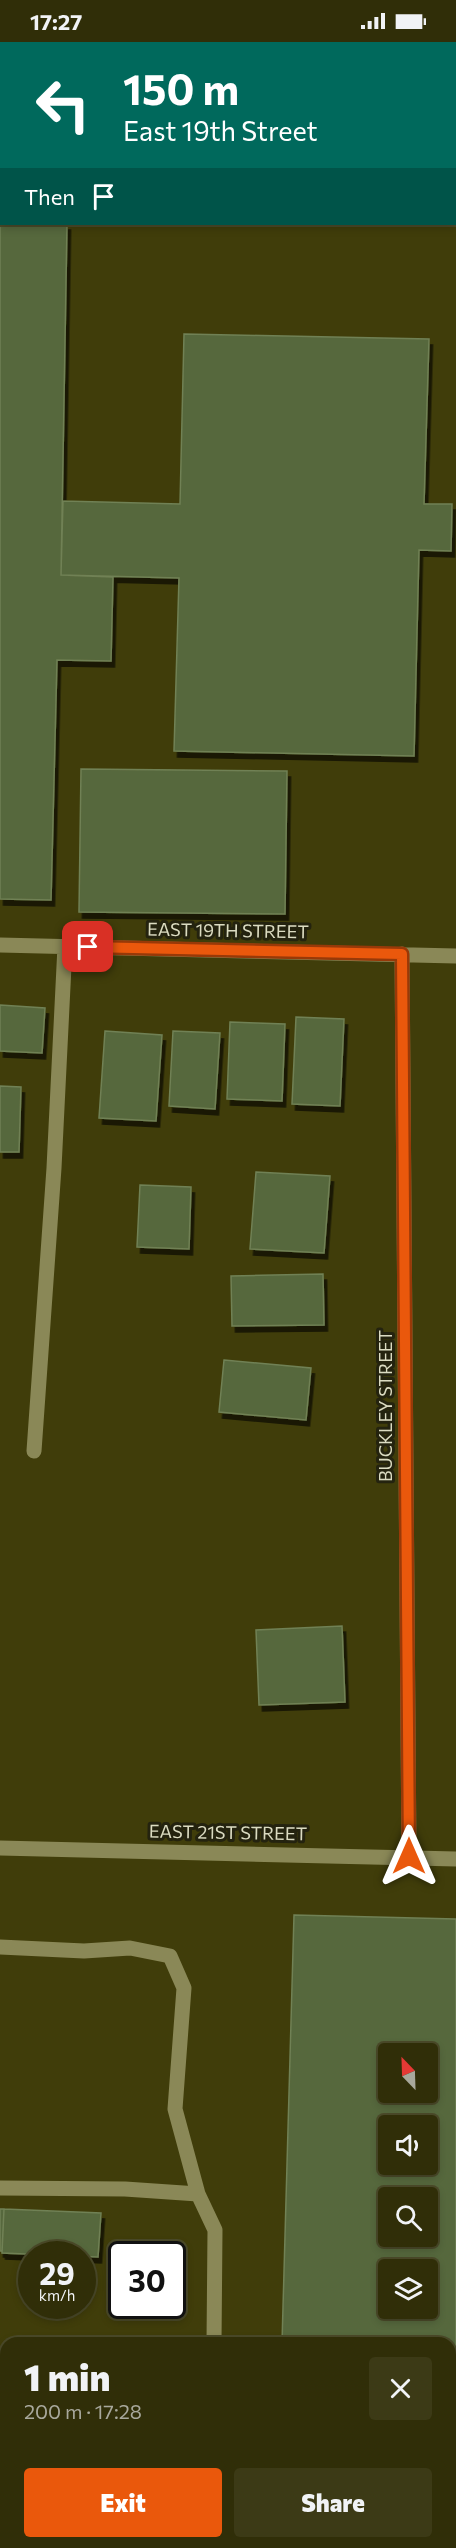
<!DOCTYPE html>
<meta charset="utf-8">
<style>
:root{--surface:#302e08;--page:#3c3a16;--text:#f1f3f6;--muted:#a8a89c;--line:#4b4a29;--accent:#ea580c}
body{margin:0;font-family:Commissioner,sans-serif;background:var(--page);color:var(--text);height:100vh;display:flex;flex-direction:column;font-size:22px;white-space:nowrap}
*{box-sizing:border-box;margin:0}
p{font-size:20px;color:var(--muted)}
.icon{flex:none;width:33px;height:33px;fill:none;stroke:currentColor;stroke-width:2;stroke-linecap:round;stroke-linejoin:round}
.map{position:relative;flex:1;overflow:hidden}
.panel{position:absolute;left:0px;top:2295px;width:456px;height:212px;display:flex;flex-direction:column;background:var(--surface);border-radius:18px 18px 0 0;box-shadow:0 3px 9px #0003,0 0 0 2px var(--line)}
.panel>*{flex:none}
.banner{position:absolute;left:0px;top:0px;width:456px;height:183px;box-shadow:0 3px 9px #0003,0 0 0 2px var(--line);background:#00695c;color:#fff;overflow:hidden}
.needle{width:39px;rotate:337deg}
.controls{position:absolute;left:378px;top:2001px;display:grid;gap:12px}
.controls a{display:grid;place-items:center;width:60px;height:60px;border-radius:6px;background:var(--surface);box-shadow:0 3px 9px #0003,0 0 0 2px var(--line);font-size:30px}
.speed{position:absolute;left:18px;top:2199px;display:flex;gap:12px;font-size:30px;font-weight:700;text-align:center}
.speed>*{display:grid;place-content:center;width:78px;height:78px;border-radius:50%;background:var(--surface);box-shadow:0 3px 9px #0003,0 0 0 2px var(--line);line-height:1}
.speed small{font-size:15px;font-weight:400}
.speed .limit{border:3px solid #111;border-radius:9px;background:#fff;color:#111}
.pin{position:absolute;display:grid;place-items:center;width:51px;height:51px;color:#fff;margin:-26px;border-radius:12px;box-shadow:0 3px 9px #0006}
.me{position:absolute;width:66px;margin:-33px;rotate:0deg;stroke-linejoin:round;filter:drop-shadow(0 0 4px #0008)}
.turn{display:flex;align-items:center;gap:21px;height:126px;padding:0 24px;font-size:27px}
.turn .icon{width:78px;height:78px;stroke-width:2.5}
.turn b{display:block;font-size:42px;line-height:51px}
.then{display:flex;align-items:center;height:57px;padding:0 24px;background:#0003;gap:12px;font-size:22px}
.round{display:grid;place-items:center;flex:none;width:63px;height:63px;border-radius:6px;background:var(--page)}
.summary{display:flex;align-items:center;justify-content:space-between;height:102px;padding:0 24px}
h1{font-size:36px;font-weight:800;line-height:45px}
.primary-button{display:flex;gap:12px;margin-top:auto;padding:12px 24px}
.primary-button a{flex:1;height:69px;border-radius:6px;background:var(--accent);color:#fff;font-size:24px;font-weight:800;line-height:69px;text-align:center}
.primary-button a+a{background:var(--page);color:var(--text)}
.status{display:flex;justify-content:space-between;align-items:center;height:42px;padding:0 30px;background:var(--surface);direction:ltr}
.status svg{height:16px;fill:currentColor}
.map>svg:first-child{display:block}
.building{fill:#57673c;stroke:#708155;stroke-width:1.5;fill-rule:evenodd;filter:url(#shadow)}
.lines{fill:none;stroke-linecap:round;stroke-linejoin:round}
.minor{stroke:#8a8857;stroke-width:15}
.route-casing{stroke:#983908;stroke-width:15}
.route{stroke:#ea580c;stroke-width:10}
.labels{text-anchor:middle;stroke-width:6;stroke-linejoin:round;paint-order:stroke}
.street-label{font-size:18px;fill:#dbdbc1;stroke:#24230f}
</style>
<div class="status"><b>17:27</b><svg viewBox="0 0 49 12"><path d="M0 12V9h3v3zM5 12V6h3v6zM10 12V3h3v9zM15 12V0h3v12zM26 1h20v11H26zM47 4h2v5h-2z"/></svg></div>
<div class="map">
<svg width="456" height="2506" viewBox="0 0 456 2506">
<defs>
<filter id="shadow"><feDropShadow dx="3.5" dy="6" stdDeviation="0" flood-color="#0009"/></filter>
</defs>
<rect width="100%" height="100%" fill="#403d0a"/>
<path class="building" d="M0 75 2 182H67L61 533 113 535 111 619 57 618 51 858 0 857Z
M184 292 429 297 424 462H452L451 509 419 508 414 714 174 709 179 536 61 533 63 459 180 462Z
M81 727 287 729 285 872 79 870Z
M0 963 45 966 42 1011 0 1009Z
M296 975 344 977 340 1064 292 1062Z
M230 980 285 982 282 1059 227 1057Z
M105 989 162 993 156 1079 99 1076Z
M173 989 220 991 215 1067 169 1064Z
M0 1044 21 1045 19 1110H0Z
M256 1130 330 1134 324 1211 250 1207Z
M140 1143 191 1145 189 1207 137 1205Z
M323 1232 324 1283 232 1284 231 1234Z
M224 1318 311 1326 306 1378 219 1370Z
M342 1584 345 1660 259 1663 256 1588Z
M294 1873 456 1877V2344H450V2301H282ZM388 2012H428V2050H388ZM388 2084H428V2122H388ZM388 2156H428V2194H388ZM388 2228H428V2266H388Z
M0 2167H4L2 2209H0Z
M4 2167 101 2171 98 2215 2 2211Z"/>
<g class="lines">
<path class="minor" d="M0 62H2
M454 69H456
M0 903 456 914
M402 912 409 1814
M34 1409 54 1126 65 904
M0 1806 456 1817
M0 1905 84 1909 130 1906 170 1914 184 1946 175 2067 198 2152 215 2188 214 2301
M0 2146 125 2147 198 2152
M0 2475 6 2482
M21 2500 26 2506
M210 2506V2500"/>
</g>
<g class="lines">
<g class="route-casing">
<path id="route" d="M88 905 402 912 409 1814"/>
</g>
<use href="#route" class="route"/>
</g>
<g class="labels">
<g class="street-label">
<text transform="translate(228 889) rotate(1)" y="6">EAST 19TH STREET</text>
<text transform="translate(386 1364) rotate(-90)" y="6">BUCKLEY STREET</text>
<text transform="translate(228 1791) rotate(1)" y="6">EAST 21ST STREET</text>
</g>
</g>
</svg>
<div class="controls">
<a><svg class="needle" viewBox="-14 -14 28 28"><path d="M0-13l5 13h-10z" fill="#e53935"/><path d="M0 13l5-13h-10z" fill="#a8a89c"/></svg></a>
<a><svg class="icon" aria-label="sound" viewBox="0 0 24 24"><path d="M4 9h4l5-4v14l-5-4H4zM17 9q2 3 0 6"/></svg></a>
<a><svg class="icon" aria-label="search" viewBox="0 0 24 24"><circle cx="10" cy="10" r="6"/><path d="M15 15l6 6"/></svg></a>
<a><svg class="icon" aria-label="layers" viewBox="0 0 24 24"><path d="M12 4l9 5-9 5-9-5zM3 14l9 5 9-5"/></svg></a>
</div>
<div class="speed"><div>29<small>km/h</small></div><div class="limit">30</div></div>
<div class="pin" style="left:88px;top:905px;background:#d93025"><svg class="icon" aria-label="arrive" viewBox="0 0 24 24"><path d="M6 21V4h12l-3 4 3 4H6"/></svg></div>
<svg class="me" style="left:409px;top:1814px" viewBox="-20 -20 40 40"><path d="M0-17L14 15 0 8-14 15z" fill="#ea580c" stroke="#fff" stroke-width="4"/></svg>
<div class="banner">
<div class="turn"><svg class="icon" aria-label="left" viewBox="0 0 24 24"><path d="M17 20v-9H6M10 6l-5 5 5 5"/></svg><div><b>150 m</b>East 19th Street</div></div>
<div class="then">Then<svg class="icon" aria-label="arrive" viewBox="0 0 24 24"><path d="M6 21V4h12l-3 4 3 4H6"/></svg></div>
</div>
<section class="panel">
<div class="summary"><div><h1>1 min</h1><p>200 m · 17:28</p></div><a class="round"><svg class="icon" aria-label="close" viewBox="0 0 24 24"><path d="M6 6l12 12M18 6L6 18"/></svg></a></div>
<div class="primary-button"><a>Exit</a><a>Share</a></div>
</section>
</div>
